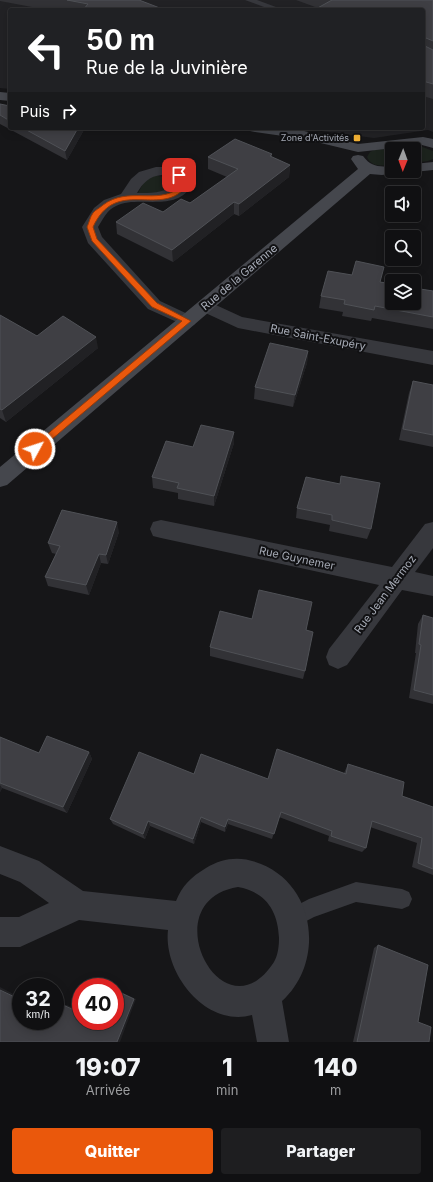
<!DOCTYPE html>
<html lang="fr">
<meta charset="utf-8">
<style>
:root{--surface:#101012;--page:#1e1e20;--text:#f1f3f6;--muted:#9c9d9f;--line:#303032;--accent:#ea580c}
body{margin:0;font-family:Inter,sans-serif;background:var(--page);color:var(--text);height:100vh;display:flex;flex-direction:column;font-size:15px;white-space:nowrap}
*{box-sizing:border-box;margin:0}
p{font-size:13px;color:var(--muted)}
.icon{flex:none;width:22px;height:22px;fill:none;stroke:currentColor;stroke-width:2;stroke-linecap:round;stroke-linejoin:round}
.map{position:relative;height:1042px;overflow:hidden}
.drawer{display:flex;flex-direction:column;background:var(--surface);flex:1}
.drawer>*{flex:none}
.hud{position:absolute;left:8px;top:8px;width:417px;height:122px;border-radius:4px;box-shadow:0 2px 10px #0003,0 0 0 1px var(--line);background:#202124;color:#fff;overflow:hidden}
.needle{width:26px;rotate:181deg}
.tools{position:absolute;left:385px;top:142px;display:grid;gap:8px}
.tools a{display:grid;place-items:center;width:36px;height:36px;border-radius:4px;background:var(--surface);box-shadow:0 2px 10px #0003,0 0 0 1px var(--line);font-size:20px}
.speed{position:absolute;left:12px;top:978px;display:flex;gap:8px;font-size:20px;font-weight:700;text-align:center}
.speed>*{display:grid;place-content:center;width:52px;height:52px;border-radius:50%;background:var(--surface);box-shadow:0 2px 10px #0003,0 0 0 1px var(--line);line-height:1}
.speed small{font-size:10px;font-weight:400}
.speed .limit{border:6px solid #d22;background:#fff;color:#111}
.pin{position:absolute;display:grid;place-items:center;width:34px;height:34px;color:#fff;margin:-17px;border-radius:8px;box-shadow:0 2px 6px #0006}
.me{position:absolute;width:44px;margin:-22px;rotate:50deg;stroke-linejoin:round;filter:drop-shadow(0 0 3px #0008)}
.turn{display:flex;align-items:center;gap:14px;height:84px;padding:0 12px;font-size:18px}
.turn .icon{width:52px;height:52px;stroke-width:2.5}
.turn b{display:block;font-size:28px;line-height:34px}
.then{display:flex;align-items:center;height:38px;padding:0 12px;background:#0003;gap:8px;font-size:15px}
.eta{display:flex;justify-content:space-evenly;align-items:center;height:68px;text-align:center}
.eta b{font-size:24px;font-weight:800;line-height:28px}
.primary-button{display:flex;gap:8px;margin-top:auto;padding:8px 12px}
.primary-button a{flex:1;height:46px;border-radius:4px;background:var(--accent);color:#fff;font-size:16px;font-weight:800;line-height:46px;text-align:center}
.primary-button a+a{background:var(--page);color:var(--text)}
.map>svg:first-child{display:block}
.built{fill:#222225}
.green{fill:#1c231d}
.lines{fill:none;stroke-linecap:round;stroke-linejoin:round}
.lane{fill:#37383d;fill-rule:evenodd}
.street{fill:#37383d;fill-rule:evenodd}
.secondary{fill:#45474d;fill-rule:evenodd}
.wall{fill:#323236}
.shaded-wall{fill:#212124}
.building{fill:#3f3f44;stroke:#4f5156}
.route{fill:#ea580c;stroke:#983908}
.poi-dot{fill:#f2b134;stroke:#111113;stroke-width:1.5}
.labels{text-anchor:middle;stroke-width:4;stroke-linejoin:round;paint-order:stroke}
.far-poi-label{font-size:9px;fill:#a8adb8;stroke:#111113;text-anchor:end}
.street-label{font-size:11px;fill:#a8adb8;stroke:#111113}
</style>
<div class="map">
<svg width="433" height="1042" viewBox="0 0 433 1042">
<rect width="100%" height="100%" fill="#161618"/>
<path class="built" d="M0 0H433V132L428 130 374 138 299 128H423V10H10V89L0 88Z"/>
<path class="green" d="M420 146 433 151V159L428 161 414 163V149H392V165C382 166 371 167 367 157L370 152 374 150Z
M152 176C160 176 166 176 173 181L174 186 171 189 152 194 138 193 145 180Z"/>
<g class="lines">
<path class="lane" d="M245 0H257L284 10H272Z
M356 882 402 889 409 892 412 899 409 906 402 909 356 902 314 917 293 928 286 925 283 918 286 911 309 899Z"/>
<path class="street" d="M156 167C171 166 187 171 190 188 173 212 138 195 116 206 107 210 103 219 98 227L102 237 160 301 194 317 197 321 194 325 188 327 148 309 88 243 82 227 94 208 104 200 121 194 131 179 139 172ZM162 175 172 180 174 186C162 193 151 193 137 193 143 183 149 176 162 175Z
M205 300 242 317 433 351V365L238 328 199 310 196 306 199 302Z
M161 520 392 567 425 524 433 522V548L415 572 433 576V596L402 590 347 665 338 669 329 665 326 657 329 649 379 585 161 538 153 536 150 529 153 522Z
M0 846 39 861 83 891 176 901C182 886 191 877 206 868 224 857 242 856 261 864 316 886 325 962 282 1001L289 1042H257L252 1015C206 1028 163 973 168 930L79 920 20 947H0V917H19L49 903 20 882 0 874ZM238 887C266 892 278 911 279 938 279 946 278 955 274 962 223 1041 151 901 238 887Z"/>
<path class="secondary" d="M0 92 10 93V101L0 100Z
M248 128H285L304 131 358 144 423 137 433 139V148L422 145 358 152 304 139 255 132 250 131Z
M358 155 363 156C371 167 379 167 392 166V171H399L397 173 382 175 370 174 7 485 0 487V467L358 169 351 159 353 156Z
M433 162V170L414 172 409 171H414V164Z"/>
</g>
<path class="wall" d="M0 0H139L165 10H48L0 1Z
M296 0H433V99L423 96V10L318 8Z
M0 104 10 106V128H85L67 160 0 124Z
M272 154V157L290 165 289 177 239 216 234 214 173 262 117 234 116 222 163 212 190 203 227 177 208 169V157Z
M381 282 433 291V329L372 318 371 321 342 316 343 312 319 308 321 296Z
M0 315 37 336 98 348 6 422 0 418Z
M308 351 307 363 293 407 254 399 255 387Z
M413 381 433 385V447L399 440 409 393Z
M234 432V443L214 506 178 499V493L153 488 152 477 193 447Z
M306 477 371 529 367 539 329 531 330 525 296 518 297 508Z
M119 532 108 564 101 563 89 595 48 586 45 577 56 554 52 553 48 543Z
M423 615 433 618V704L409 698 416 653H415L418 624Z
M252 619 306 630 305 671 303 679 210 656V647Z
M0 737 39 753 89 752 92 759 67 813 2 788 0 792Z
M348 764 402 796 433 807V875L412 867 417 843 370 827 366 848 362 852 328 841 329 836 279 817 272 839 228 824 225 832 201 822 194 844 150 826 145 839 113 824 110 819 194 774 268 779 344 773Z
M378 945 418 1022 429 1042H353L374 948Z"/>
<path class="shaded-wall" d="M78 128H85L67 160 65 151Z
M290 165 289 177 239 216V204Z
M234 202V214L173 262 172 250Z
M96 337 98 348 6 422 2 410Z
M308 351 307 363 293 407 295 395Z
M234 432V443L214 506V496Z
M117 522 119 532 108 564 106 555Z
M99 554 101 563 89 595 86 585Z
M89 752 92 759 67 813 63 807Z
M0 785 2 788 0 792Z
M201 817V822L194 844 193 839Z
M228 819V824L225 832V827Z
M148 821 150 826 145 839 143 834Z
M0 987 21 998V1000L0 990Z
M115 989 136 999 120 1042H117Z
M63 1005H67L81 1011V1013Z"/>
<path class="building" d="M67 0H139L165 10H83L88 4Z
M332 0H433V41L426 38 424 39 425 46 433 50V84L423 81V10H314Z
M0 104 10 106V121L0 115Z
M23 128H78L65 151Z
M235 139 272 154 270 156 290 165 239 204 234 202 172 250 116 222 143 203 163 212 181 199 190 203 238 169 208 157Z
M356 261 384 267 380 282 392 284V303H414V288L433 291V317L375 306 374 310 344 304 345 300 321 296 328 271 352 275Z
M0 315 37 336 63 316 96 337 2 410 0 409Z
M270 343 308 351 295 395 255 387Z
M413 381 433 385V435L403 429Z
M201 425 234 432 214 496 177 488 179 483 152 477 166 441 193 447Z
M341 476 380 483 371 529 332 520V515L297 508 306 477 340 484Z
M62 510 117 522 106 555 99 554 86 585 45 577 60 546 48 543Z
M259 590 312 602 306 630 313 632 305 671 210 647 220 611 252 619Z
M423 615 433 618V695L414 690 421 645 419 644Z
M47 736 89 752 63 807 0 783V737L39 753Z
M277 749 346 774 348 764 404 782 402 796 433 807V869L418 863 422 838 372 821 366 848 331 836 332 831 281 812 274 834 228 819 225 827 201 817 193 839 148 821 143 834 110 819 139 752 194 774 201 754 268 779Z
M378 945 428 965 418 1022 431 1027 429 1042H357Z
M99 982 109 987H98Z
M0 990 21 1000V1021H55V1017L57 1018 63 1005 81 1013V1021H115V990L134 999 117 1042H0Z"/>
<path class="route" d="M176 174H181L186 182 185 188C159 217 116 177 93 227L97 239 157 303 191 321 38 451H32L31 449 32 447 182 321 152 307 92 241 87 227C89 223 90 217 93 213 95 210 100 208 103 205 128 186 157 205 179 188V182L176 175Z"/>
<rect class="poi-dot" x="353" y="134" width="8" height="8" rx="2"/>
<g class="labels">
<g class="far-poi-label">
<text x="349" y="141">Zone d'Activités</text>
</g>
<g class="street-label">
<text transform="translate(239 277) rotate(-40)" y="4">Rue de la Garenne</text>
<text transform="translate(318 337) rotate(11)" y="4">Rue Saint-Exupéry</text>
<text transform="translate(297 558) rotate(12)" y="4">Rue Guynemer</text>
<text transform="translate(385 594) rotate(-53)" y="4">Rue Jean Mermoz</text>
</g>
</g>
</svg>
<div class="tools">
<a><svg class="needle" viewBox="-14 -14 28 28"><path d="M0-13l5 13h-10z" fill="#e53935"/><path d="M0 13l5-13h-10z" fill="#9c9d9f"/></svg></a>
<a><svg class="icon" aria-label="sound" viewBox="0 0 24 24"><path d="M4 9h4l5-4v14l-5-4H4zM17 9q2 3 0 6"/></svg></a>
<a><svg class="icon" aria-label="search" viewBox="0 0 24 24"><circle cx="10" cy="10" r="6"/><path d="M15 15l6 6"/></svg></a>
<a><svg class="icon" aria-label="layers" viewBox="0 0 24 24"><path d="M12 4l9 5-9 5-9-5zM3 14l9 5 9-5"/></svg></a>
</div>
<div class="speed"><div>32<small>km/h</small></div><div class="limit">40</div></div>
<div class="pin" style="left:179px;top:175px;background:#d93025"><svg class="icon" aria-label="arrive" viewBox="0 0 24 24"><path d="M6 21V4h12l-3 4 3 4H6"/></svg></div>
<svg class="me" style="left:35px;top:449px" viewBox="-20 -20 40 40"><circle r="17" fill="#ea580c" stroke="#fff" stroke-width="3"/><path d="M0-11L8 9 0 5-8 9z" fill="#fff"/></svg>
<div class="hud">
<div class="turn"><svg class="icon" aria-label="left" viewBox="0 0 24 24"><path d="M17 20v-9H6M10 6l-5 5 5 5"/></svg><div><b>50 m</b>Rue de la Juvinière</div></div>
<div class="then">Puis<svg class="icon" aria-label="right" viewBox="0 0 24 24"><path d="M7 20v-9h11M14 6l5 5-5 5"/></svg></div>
</div>
</div>
<section class="drawer">
<div class="eta">
<div><b>19:07</b><p>Arrivée</p></div>
<div><b>1</b><p>min</p></div>
<div><b>140</b><p>m</p></div>
</div>
<div class="primary-button"><a>Quitter</a><a>Partager</a></div>
</section>
